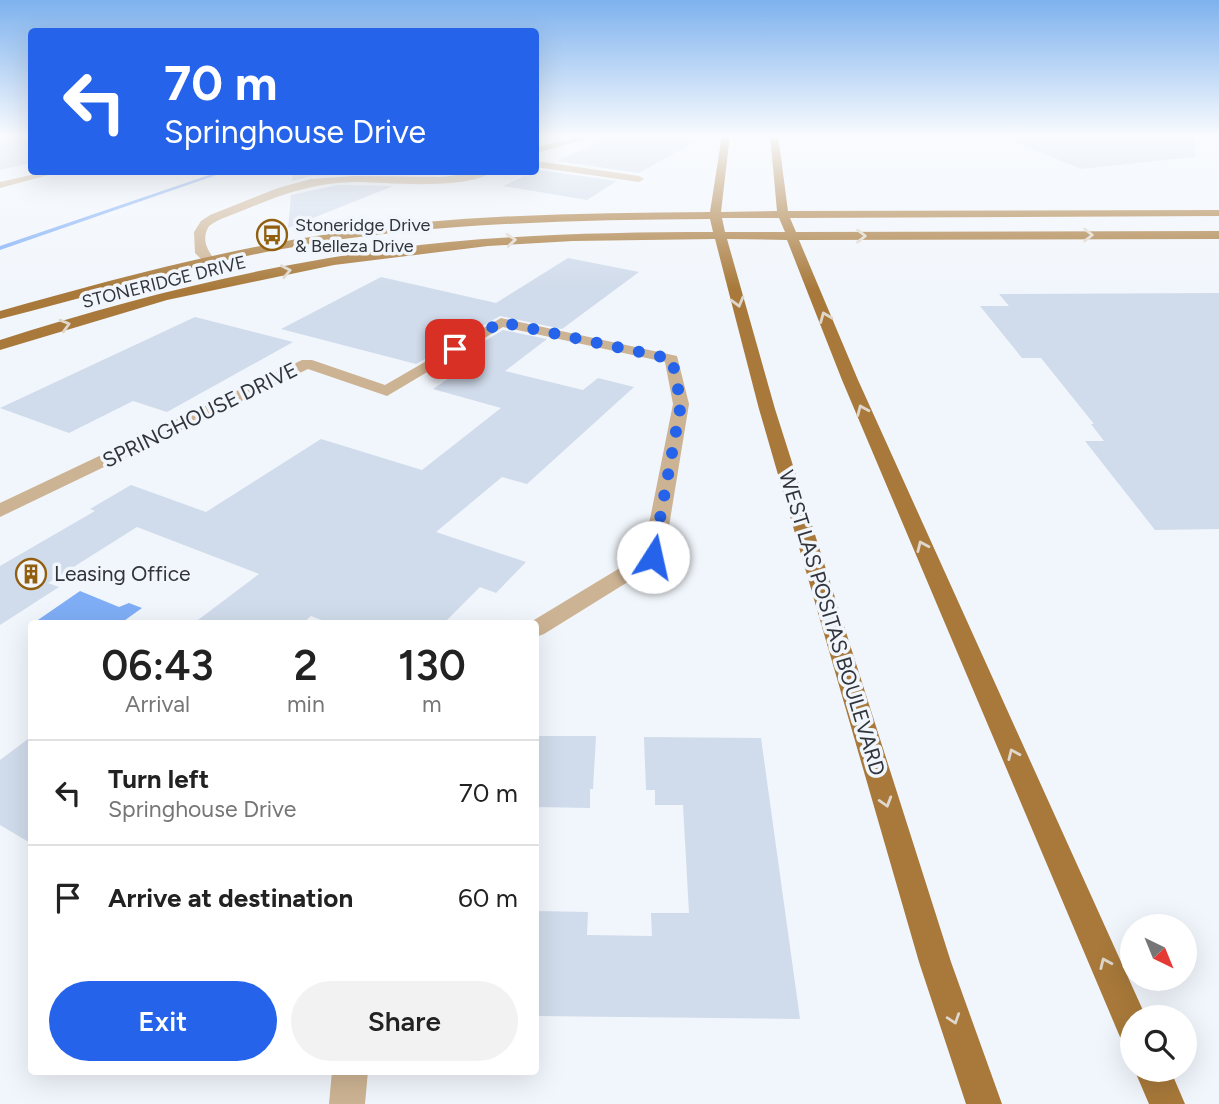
<!DOCTYPE html>
<style>
:root{--surface:#fff;--page:#f2f2f2;--text:#222;--muted:#767676;--line:#e0e0e0;--accent:#2563eb}
body{margin:0;font-family:Figtree,sans-serif;background:var(--page);color:var(--text);height:100vh;display:flex;flex-direction:column;font-size:26px;white-space:nowrap}
*{box-sizing:border-box;margin:0}
p{font-size:23px;color:var(--muted)}
.icon{flex:none;width:38px;height:38px;fill:none;stroke:currentColor;stroke-width:2;stroke-linecap:round;stroke-linejoin:round}
.map{position:relative;flex:1;overflow:hidden}
.drawer{position:absolute;left:28px;top:620px;width:511px;height:455px;display:flex;flex-direction:column;background:var(--surface);border-radius:7px;box-shadow:0 7px 28px #0002}
.drawer>*{flex:none}
.banner{position:absolute;left:28px;top:28px;width:511px;height:147px;border-radius:7px;box-shadow:0 7px 28px #0002;background:#2563eb;color:#fff;overflow:hidden}
.needle{width:46px;rotate:137deg}
.controls{position:absolute;left:1120px;top:914px;display:grid;gap:14px}
.controls a{display:grid;place-items:center;width:77px;height:77px;border-radius:50%;background:var(--surface);box-shadow:0 7px 28px #0002;font-size:35px}
.pin{position:absolute;display:grid;place-items:center;width:60px;height:60px;color:#fff;margin:-30px;border-radius:14px;box-shadow:0 4px 10px #0006}
.me{position:absolute;width:77px;margin:-38px;rotate:10deg;stroke-linejoin:round;filter:drop-shadow(0 0 5px #0008)}
.turn{display:flex;align-items:center;gap:24px;height:147px;padding:0 21px;font-size:32px}
.turn .icon{width:91px;height:91px;stroke-width:2.5}
.turn b{display:block;font-size:49px;line-height:60px}
.eta{display:flex;justify-content:space-evenly;align-items:center;height:119px;text-align:center}
.eta b{font-size:42px;font-weight:600;line-height:49px}
.button{display:flex;gap:14px;margin-top:auto;padding:14px 21px}
.button a{flex:1;height:80px;border-radius:42px;background:var(--accent);color:#fff;font-size:28px;font-weight:600;line-height:80px;text-align:center}
.button a+a{background:var(--page);color:var(--text)}
ul{padding:0;list-style:none}
li{display:flex;align-items:center;gap:21px;height:105px;padding:0 21px;border-top:2px solid var(--line)}
li div{flex:1}
li b{display:block;font-size:26px}
li em{font-style:normal}
.map>svg:first-child{display:block}
.water{fill:#7faef6}
.lines{fill:none;stroke-linecap:round;stroke-linejoin:round}
.stream{fill:#7faef6;fill-rule:evenodd}
.building{fill:#d0dbeb}
.minor{fill:#ccb393;fill-rule:evenodd}
.major{fill:#a8793a;fill-rule:evenodd}
.oneway{stroke:#dfd7cc}
.route{stroke:#2563eb;stroke-width:12;stroke-dasharray:0 21.6}
.labels{text-anchor:middle;stroke-width:7;stroke-linejoin:round;paint-order:stroke}
.far-poi-label{font-size:18px;fill:#31353b;stroke:#f1f6fc;text-anchor:start}
.far-street-label{font-size:18px;fill:#31353b;stroke:#f1f6fc}
.street-label{font-size:21px;fill:#31353b;stroke:#f1f6fc}
.poi-label{font-size:21px;fill:#31353b;stroke:#f1f6fc;text-anchor:start}
</style>
<div class="map">
<svg width="1219" height="1104" viewBox="0 0 1219 1104">
<rect width="100%" height="100%" fill="#f1f6fc"/>
<path class="water" d="M80 591 119 607 129 603 142 608 121 623 35 622Z"/>
<g class="lines">
<path class="stream" d="M218 172H225L0 250V246Z"/>
</g>
<path class="building" d="M0 135H32V163L0 170Z
M614 135H650L696 141 639 173 557 161Z
M999 135H1194L1195 157 1081 169Z
M538 170 617 181 587 200 503 186Z
M293 172H425V173H355L311 176 292 181Z
M338 185 393 186 288 228 291 195Z
M568 258 639 272 562 329 500 316 416 364 281 329 381 277 496 303Z
M1219 293V529L1155 530 1085 441H1104L1091 424H1094L1041 358H1022L980 306H1009L999 294Z
M195 317 293 342 167 412 133 401 69 433 0 408Z
M503 330 547 339 505 371 583 390 598 378 634 387 527 484 502 477 436 532 526 562 496 593 480 587 444 623H329L311 616 303 623H194L259 574 137 527 48 583 59 587 0 625V566L95 511 90 509 131 485 206 512 321 439 422 470 501 408 433 389 455 374 437 370Z
M32 736V844L0 825V760Z
M536 736H596L593 789H590V808L536 807Z
M644 737 761 738 800 1019 536 1016V911L588 912 587 935 652 936 651 913H689L683 805H655V790H646Z"/>
<g class="lines">
<path class="minor" d="M585 135H601L536 153V147Z
M536 161 639 176 644 179 639 182 536 167Z
M44 172H59L0 188V182Z
M476 172H492C463 191 388 182 353 182 312 183 280 195 244 210 232 215 220 218 209 226 201 239 207 250 215 260L213 263H205L195 253 194 232 201 221 210 215 278 188 311 179 355 176 443 177Z
M501 318 677 356 689 404 664 557 660 562 544 634 536 637V623H529L643 554 673 404 665 362 503 327 387 396 308 369 0 517V503L302 360H312L385 385Z
M332 1071H368L365 1104H329Z"/>
<path class="major" d="M722 135H730L721 212 777 211 770 135H778L788 211 1219 210V216L790 218 796 232 1219 231V239L799 240 858 380 1146 1017H1132V1042L1120 1037 842 380 787 240 727 239 775 409 951 962 1002 1104H966L919 962 759 409 715 239 573 241 488 246 334 265 167 300 0 350V340C146 293 296 257 449 242 537 234 625 232 713 232L710 219C569 220 427 223 288 248 190 265 96 295 0 319V311C110 280 221 250 335 233 459 214 585 213 710 212ZM722 218H779L785 232H725Z
M1134 1069H1170L1185 1104H1149Z"/>
</g>
<defs><path id="oneway-chevron" d="M-2-3.5L2.5 0L-2 3.5" fill="none" stroke-width="1.6" stroke-linecap="round" stroke-linejoin="round" transform="scale(1.75)"/></defs>
<g class="oneway">
<use href="#oneway-chevron" transform="translate(1088 235)"/>
<use href="#oneway-chevron" transform="translate(861 236)"/>
<use href="#oneway-chevron" transform="translate(511 240) rotate(-5)"/>
<use href="#oneway-chevron" transform="translate(286 271) rotate(-11)"/>
<use href="#oneway-chevron" transform="translate(738 302) rotate(75)"/>
<use href="#oneway-chevron" transform="translate(825 317) rotate(-112)"/>
<use href="#oneway-chevron" transform="translate(65 325) rotate(-16)"/>
<use href="#oneway-chevron" transform="translate(862 410) rotate(-113)"/>
<use href="#oneway-chevron" transform="translate(922 546) rotate(-114)"/>
<use href="#oneway-chevron" transform="translate(1013 754) rotate(-114)"/>
<use href="#oneway-chevron" transform="translate(886 802) rotate(73)"/>
<use href="#oneway-chevron" transform="translate(1105 963) rotate(-114)"/>
<use href="#oneway-chevron" transform="translate(954 1019) rotate(71)"/>
</g>
<linearGradient id="sky" x2="0" y2="1"><stop stop-color="#7eb2ee"/><stop offset="0.47" stop-color="#f9fbfe"/><stop offset="1" stop-color="#f9fbfe" stop-opacity="0"/></linearGradient>
<rect width="1219" height="289" fill="url(#sky)"/>
<g class="lines">
<path class="route" d="M455 349 501 322 672 359 681 404 653 557"/>
</g>
<defs>
<g id="bus-ring" transform="scale(1.575)"><circle r="9.5" fill="#f1f6fc" stroke="#915f0e" stroke-width="1.5"/><path d="M-5-6H5V4H4V6H2V4H-2V6H-4V4H-5ZM-3.5-4V0h7V-4ZM-3.5 1.2v1.5H-2V1.2ZM2 1.2v1.5H3.5V1.2Z" fill="#915f0e"/></g>
<g id="building-ring" transform="scale(1.575)"><circle r="9.5" fill="#f1f6fc" stroke="#915f0e" stroke-width="1.5"/><path d="M-4-6H4V6H1V3H-1V6H-4ZM-2.5-4.3h1.7v1.8h-1.7ZM.8-4.3h1.7v1.8H.8ZM-2.5-1h1.7V.8h-1.7ZM.8-1h1.7V.8H.8Z" fill="#915f0e"/></g>
</defs>
<g fill-rule="evenodd">
<use href="#bus-ring" x="272" y="235"/>
<use href="#building-ring" x="31" y="574"/>
</g>
<g class="labels">
<g class="far-poi-label">
<text x="295" y="231">Stoneridge Drive<tspan x="295" dy="21">&amp; Belleza Drive</tspan></text>
</g>
<g class="far-street-label">
<text transform="translate(164 282) rotate(-14)" y="6">STONERIDGE DRIVE</text>
</g>
<g class="street-label">
<text transform="translate(200 415) rotate(-26)" y="7">SPRINGHOUSE DRIVE</text>
<text transform="translate(832 623) rotate(73)" y="7">WEST LAS POSITAS BOULEVARD</text>
</g>
<g class="poi-label">
<text x="54" y="581">Leasing Office</text>
</g>
</g>
</svg>
<div class="controls">
<a><svg class="needle" viewBox="-14 -14 28 28"><path d="M0-13l5 13h-10z" fill="#e53935"/><path d="M0 13l5-13h-10z" fill="#767676"/></svg></a>
<a><svg class="icon" aria-label="search" viewBox="0 0 24 24"><circle cx="10" cy="10" r="6"/><path d="M15 15l6 6"/></svg></a>
</div>
<div class="pin" style="left:455px;top:349px;background:#d93025"><svg class="icon" aria-label="arrive" viewBox="0 0 24 24"><path d="M6 21V4h12l-3 4 3 4H6"/></svg></div>
<svg class="me" style="left:653px;top:557px" viewBox="-20 -20 40 40"><circle r="19" fill="#fff"/><path d="M0-13L10 11 0 6-10 11z" fill="#2563eb"/></svg>
<div class="banner">
<div class="turn"><svg class="icon" aria-label="left" viewBox="0 0 24 24"><path d="M17 20v-9H6M10 6l-5 5 5 5"/></svg><div><b>70 m</b>Springhouse Drive</div></div>
</div>
<section class="drawer">
<div class="eta">
<div><b>06:43</b><p>Arrival</p></div>
<div><b>2</b><p>min</p></div>
<div><b>130</b><p>m</p></div>
</div>
<ul>
<li><svg class="icon" aria-label="left" viewBox="0 0 24 24"><path d="M17 20v-9H6M10 6l-5 5 5 5"/></svg><div><b>Turn left</b><p>Springhouse Drive</p></div><em>70 m</em></li>
<li><svg class="icon" aria-label="arrive" viewBox="0 0 24 24"><path d="M6 21V4h12l-3 4 3 4H6"/></svg><div><b>Arrive at destination</b></div><em>60 m</em></li>
</ul>
<div class="button"><a>Exit</a><a>Share</a></div>
</section>
</div>
